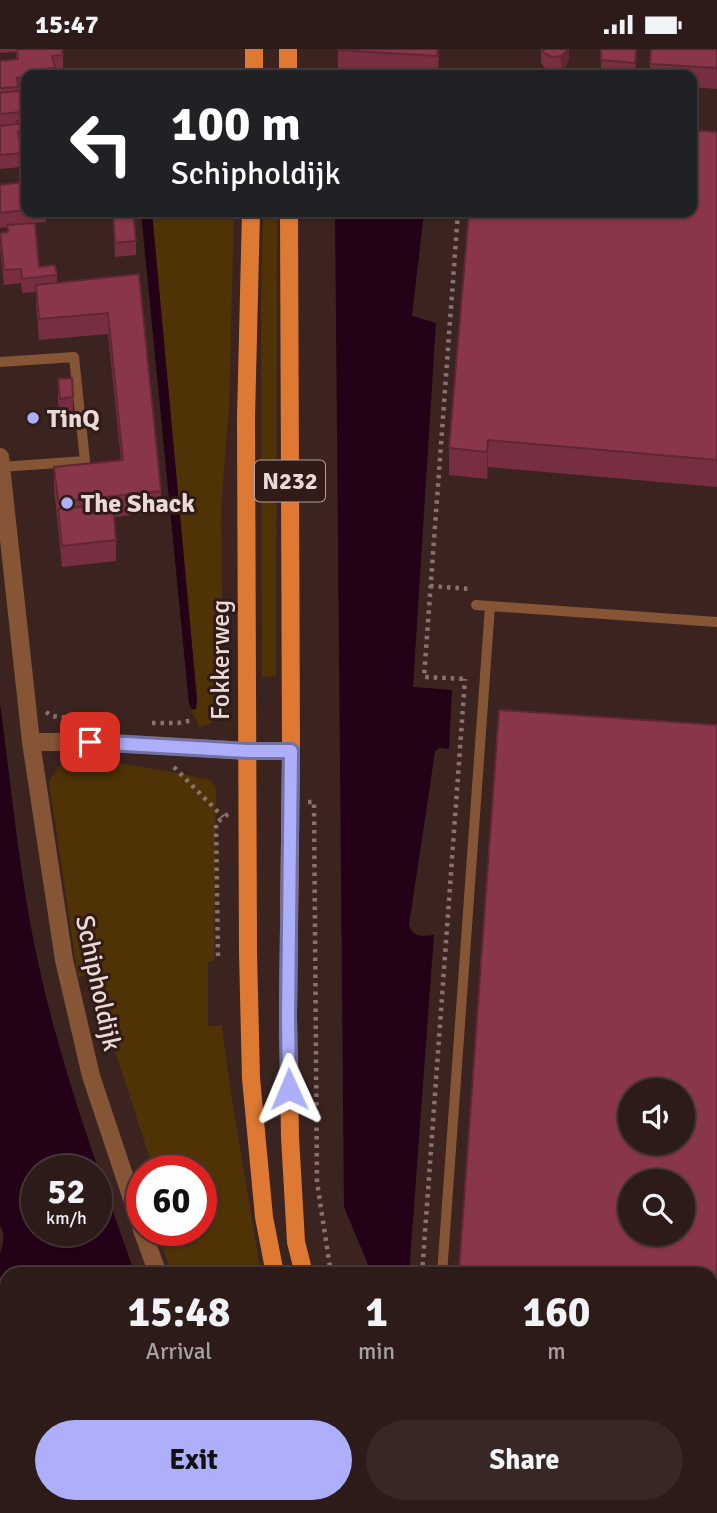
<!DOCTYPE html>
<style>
:root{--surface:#2c1b18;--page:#382825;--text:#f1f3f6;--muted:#a6a1a2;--line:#483937;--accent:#adaffb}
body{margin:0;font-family:Signika,sans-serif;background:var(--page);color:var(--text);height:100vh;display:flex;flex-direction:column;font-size:26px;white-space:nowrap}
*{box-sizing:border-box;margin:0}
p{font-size:23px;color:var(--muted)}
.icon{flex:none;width:38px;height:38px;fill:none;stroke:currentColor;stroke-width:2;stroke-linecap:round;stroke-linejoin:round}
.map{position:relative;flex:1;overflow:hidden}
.panel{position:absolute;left:0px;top:1218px;width:718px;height:247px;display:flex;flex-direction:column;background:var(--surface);border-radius:21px 21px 0 0;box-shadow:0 2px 5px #0004,0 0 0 2px var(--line)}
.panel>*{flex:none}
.hud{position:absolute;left:21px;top:21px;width:676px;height:147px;border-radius:14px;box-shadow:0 2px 5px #0004,0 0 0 2px var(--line);background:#202124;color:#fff;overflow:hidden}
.buttons{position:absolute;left:618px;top:1029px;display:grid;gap:14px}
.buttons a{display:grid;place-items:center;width:77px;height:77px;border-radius:50%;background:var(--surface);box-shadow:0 2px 5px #0004,0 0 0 2px var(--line);font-size:35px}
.speed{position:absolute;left:21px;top:1106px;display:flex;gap:14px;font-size:35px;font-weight:700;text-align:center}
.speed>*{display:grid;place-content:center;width:91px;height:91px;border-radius:50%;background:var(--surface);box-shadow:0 2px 5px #0004,0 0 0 2px var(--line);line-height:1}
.speed small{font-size:18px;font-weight:400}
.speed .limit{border:10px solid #d22;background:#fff;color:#111}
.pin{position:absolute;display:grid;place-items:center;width:60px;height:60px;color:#fff;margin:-30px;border-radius:14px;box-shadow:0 4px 10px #0006}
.me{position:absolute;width:77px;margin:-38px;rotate:359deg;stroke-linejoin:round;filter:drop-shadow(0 0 5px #0008)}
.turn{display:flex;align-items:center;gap:24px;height:147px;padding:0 35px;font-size:32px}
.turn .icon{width:91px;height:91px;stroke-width:2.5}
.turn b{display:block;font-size:49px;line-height:60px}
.eta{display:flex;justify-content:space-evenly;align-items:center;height:119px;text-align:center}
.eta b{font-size:42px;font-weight:700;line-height:49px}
.button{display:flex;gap:14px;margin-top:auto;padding:14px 35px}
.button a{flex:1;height:80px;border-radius:42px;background:var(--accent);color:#111;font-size:28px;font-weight:700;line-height:80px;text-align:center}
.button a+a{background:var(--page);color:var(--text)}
.status{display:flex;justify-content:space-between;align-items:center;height:49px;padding:0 35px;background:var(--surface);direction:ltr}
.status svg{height:19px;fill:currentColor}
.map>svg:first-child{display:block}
.green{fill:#4f3306}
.water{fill:#230116;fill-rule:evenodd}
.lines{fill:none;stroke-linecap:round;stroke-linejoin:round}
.path{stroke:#877470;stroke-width:4.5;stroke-dasharray:3.5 5;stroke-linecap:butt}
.service{stroke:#865536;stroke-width:10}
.minor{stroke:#865536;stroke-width:18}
.primary{stroke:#de7933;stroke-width:18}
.wall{fill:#772e40}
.shaded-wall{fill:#612634}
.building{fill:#8a364a;stroke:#612634;stroke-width:2;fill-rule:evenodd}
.route-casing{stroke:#7072a3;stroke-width:18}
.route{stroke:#adaffb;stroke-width:12}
.poi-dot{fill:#adaffb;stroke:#311b17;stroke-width:2.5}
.labels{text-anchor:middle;stroke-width:6;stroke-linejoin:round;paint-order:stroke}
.shield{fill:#311b17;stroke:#b2a19d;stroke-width:2}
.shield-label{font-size:24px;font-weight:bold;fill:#eadad7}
.poi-label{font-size:26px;font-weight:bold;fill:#eadad7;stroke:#311b17;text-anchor:start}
.street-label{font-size:26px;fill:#eadad7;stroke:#311b17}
</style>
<div class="status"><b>15:47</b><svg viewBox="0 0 49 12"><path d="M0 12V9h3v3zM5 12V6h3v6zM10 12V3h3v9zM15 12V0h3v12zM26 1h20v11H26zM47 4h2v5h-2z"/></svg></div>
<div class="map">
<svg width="717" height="1464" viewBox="0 0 717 1464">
<rect width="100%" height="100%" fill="#3b2420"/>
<path class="green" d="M152 163H234L229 357 221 462 223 642C221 659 219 675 199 678L195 668 191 662 196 660 197 650Z
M263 163H277L276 627 262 628 261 258Z
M81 707 172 723 210 731 216 739 214 912 208 913V977H222L229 1032 261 1225H172L158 1185 166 1181H201V1122H154L90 925 78 928 49 732 62 714Z
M0 1276 7 1307V1464H0Z
M254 1458H326L328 1464H257Z"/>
<path class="water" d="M141 163H152L197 650 196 660H192L189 655Z
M335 163H424L412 267 436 274 413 638 452 641 449 700 439 699 435 703 409 876C413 889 422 887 434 886L409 1225H372L344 1158Z
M0 654C12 743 20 834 40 922 63 1025 100 1125 135 1225H7V1344L5 1330 0 1324V1204C3 1195 6 1186 0 1177ZM37 1122H96V1181H37Z
M8 1458H218L220 1464H7Z"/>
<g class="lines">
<path class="path" d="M458 163 424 628 467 630
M430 537 471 540
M46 663 52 667 84 671
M152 674H178L193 671
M174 718 223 768
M308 753H314L317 1133 331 1225
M218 907 216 774 228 765
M422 1225 465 630
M710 1345 715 1268
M399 1458 401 1464"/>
<path class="service" d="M0 313 74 308 85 412 1 418
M476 556 717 573
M442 1225 490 557
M710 1367H717"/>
<path class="minor" d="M0 408 31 693 64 911 91 1027 142 1180
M31 693H97L248 702H291
M142 1181 158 1225
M240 1458 242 1464"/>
<path class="primary" d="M288 0V26
M254 26V0
M251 163 246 369 248 904 251 1029 264 1168 275 1225
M289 163 291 702 288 967 290 1088 296 1193 304 1225
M340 1458 343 1464
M372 1458 375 1464"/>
</g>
<path class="wall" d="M0 0H62L63 6V20L55 21V26H26V96L20 97 21 118 0 120V12L16 10V3L0 4Z
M338 0H439L438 26H338Z
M541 0H569V10L565 19 561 21 552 22 544 18 541 14Z
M637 0 635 26H601V11Z
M717 0V40L691 38V26H650V15Z
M717 83V438L488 418 487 430 449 426V399Z
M26 118V163H46V173L35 174 39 218 57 226V234L139 225 161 442V463L114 468 116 491V512L62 518 54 439V418L121 411 108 285 39 291 36 257V243L22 244 21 234 4 236 0 198V184L7 183V178L0 179V136L23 133V124Z
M113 164 136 192V206L115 208Z
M58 330 73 348V369L60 371 58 351Z
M499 661 717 676V1268H710V1225H459Z
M465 1458H620V1464H465Z"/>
<path class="shaded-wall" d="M567 0H569V10L565 19 561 21V7Z
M636 0H637L635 26V14Z
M488 391V418L487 430V403Z"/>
<path class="building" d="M17 0H62L63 6 52 7 55 19 42 20 43 25 26 26V27L17 29 18 38 0 39V12L18 10Z
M338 0H438L437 7 338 1Z
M542 0H567L565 4 561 7 552 8 544 4Z
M601 0H636L635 14 601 11Z
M651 0H717V19L650 15Z
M26 41V70H20V63L0 65V44Z
M17 72H26V82H18L21 104 0 106V77L18 75Z
M691 81 717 83V411L488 391 487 403 449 399 469 163H691Z
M26 118V161L0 164V136L25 133 23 124H25L24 119Z
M133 163 136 192 115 194 113 164Z
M35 174 39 218 55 216 57 226 22 230 21 220 4 221 0 184 8 183 7 176Z
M139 225 161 442 58 453 54 418 123 411 121 392 108 264 39 270 36 236Z
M72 329 73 348 60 350 58 330Z
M113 455 116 491 62 497 58 460Z
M499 661 717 676V1247H710V1225H487V1223L459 1222ZM630 1041H682V1094H630ZM630 1132H682V1185H630Z
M492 1458H618V1464H516V1460Z"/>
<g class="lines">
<g class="route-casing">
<path id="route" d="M90 693 248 702H291L288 967 289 1040"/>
</g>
<use href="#route" class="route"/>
</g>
<g class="poi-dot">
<circle cx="33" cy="369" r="7"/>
<circle cx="67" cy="454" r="7"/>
</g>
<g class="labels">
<rect class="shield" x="255" y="411.5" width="70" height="41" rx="5"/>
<g class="shield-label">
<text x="290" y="440">N232</text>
</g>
<g class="poi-label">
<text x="47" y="378">TinQ</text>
<text x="81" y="463">The Shack</text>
</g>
<g class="street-label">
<text transform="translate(220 611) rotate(-90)" y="9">Fokkerweg</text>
<text transform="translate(99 934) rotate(78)" y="9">Schipholdijk</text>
</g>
</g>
</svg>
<div class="buttons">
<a><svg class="icon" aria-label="sound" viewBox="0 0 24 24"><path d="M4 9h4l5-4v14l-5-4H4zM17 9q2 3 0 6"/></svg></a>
<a><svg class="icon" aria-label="search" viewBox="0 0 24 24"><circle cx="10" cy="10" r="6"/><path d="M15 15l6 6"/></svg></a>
</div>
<div class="speed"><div>52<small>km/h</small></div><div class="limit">60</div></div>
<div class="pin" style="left:90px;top:693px;background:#d93025"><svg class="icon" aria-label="arrive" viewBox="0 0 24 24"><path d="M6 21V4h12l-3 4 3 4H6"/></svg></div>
<svg class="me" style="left:289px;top:1040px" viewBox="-20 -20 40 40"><path d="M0-17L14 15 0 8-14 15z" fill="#adaffb" stroke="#fff" stroke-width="4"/></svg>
<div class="hud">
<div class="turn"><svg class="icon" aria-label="left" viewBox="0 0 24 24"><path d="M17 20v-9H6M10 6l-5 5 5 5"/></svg><div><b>100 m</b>Schipholdijk</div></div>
</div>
<section class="panel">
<div class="eta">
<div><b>15:48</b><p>Arrival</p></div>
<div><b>1</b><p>min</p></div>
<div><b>160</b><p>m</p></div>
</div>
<div class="button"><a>Exit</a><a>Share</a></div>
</section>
</div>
